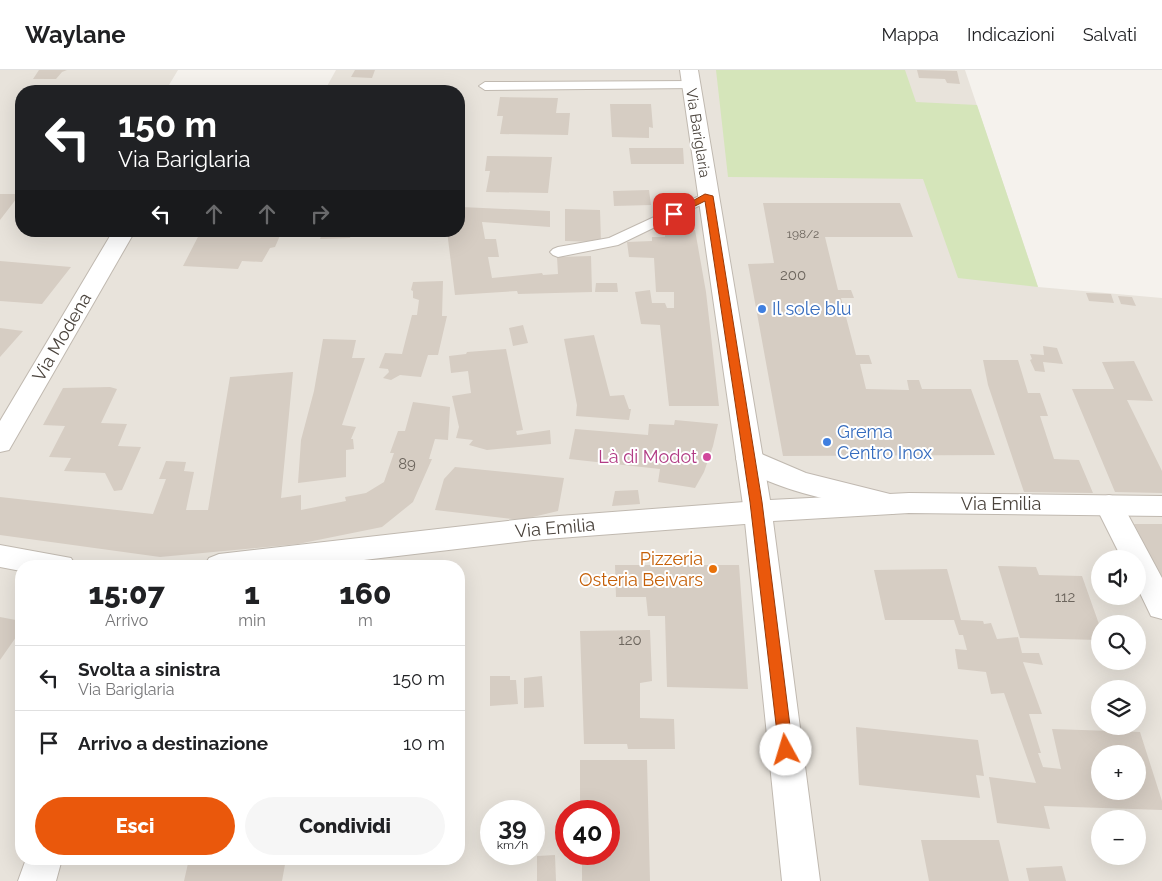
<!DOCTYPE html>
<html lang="it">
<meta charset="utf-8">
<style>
:root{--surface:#fff;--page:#f6f6f6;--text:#202124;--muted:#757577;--line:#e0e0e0;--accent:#ea580c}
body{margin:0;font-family:Raleway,sans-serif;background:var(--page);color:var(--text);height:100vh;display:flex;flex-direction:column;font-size:19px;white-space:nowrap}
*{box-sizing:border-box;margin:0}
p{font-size:16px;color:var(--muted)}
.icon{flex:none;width:28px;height:28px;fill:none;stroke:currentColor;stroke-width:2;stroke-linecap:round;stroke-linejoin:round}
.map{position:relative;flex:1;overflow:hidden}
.drawer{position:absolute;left:15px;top:490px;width:450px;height:305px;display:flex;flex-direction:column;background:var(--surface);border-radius:20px;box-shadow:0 5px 20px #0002}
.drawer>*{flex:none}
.top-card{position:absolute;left:15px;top:15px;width:450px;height:152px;border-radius:20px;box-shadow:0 5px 20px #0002;background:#202124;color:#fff;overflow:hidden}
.buttons{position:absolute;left:1091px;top:480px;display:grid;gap:10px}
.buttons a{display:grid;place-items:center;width:55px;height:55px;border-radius:50%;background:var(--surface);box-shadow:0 5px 20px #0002;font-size:25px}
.speed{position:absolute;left:480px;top:730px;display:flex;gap:10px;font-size:25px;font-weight:700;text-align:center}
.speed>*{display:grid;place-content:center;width:65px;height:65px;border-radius:50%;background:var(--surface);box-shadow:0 5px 20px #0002;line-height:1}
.speed small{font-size:12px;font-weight:400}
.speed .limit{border:8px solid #d22;background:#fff;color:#111}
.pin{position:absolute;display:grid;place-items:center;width:42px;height:42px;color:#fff;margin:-21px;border-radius:10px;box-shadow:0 2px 8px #0006}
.me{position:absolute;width:55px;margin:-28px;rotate:354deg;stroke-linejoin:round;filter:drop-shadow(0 0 4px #0008)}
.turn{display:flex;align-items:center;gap:18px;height:105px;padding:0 20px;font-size:22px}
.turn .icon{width:65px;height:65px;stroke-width:2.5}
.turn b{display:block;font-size:35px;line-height:42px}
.lanes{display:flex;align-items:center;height:48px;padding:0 20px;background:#0003;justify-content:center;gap:25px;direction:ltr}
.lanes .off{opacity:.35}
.eta{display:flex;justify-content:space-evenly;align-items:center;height:85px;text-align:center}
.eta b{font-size:30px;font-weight:800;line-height:35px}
.button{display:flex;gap:10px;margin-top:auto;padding:10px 20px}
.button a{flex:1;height:58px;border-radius:30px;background:var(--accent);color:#fff;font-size:20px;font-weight:800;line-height:58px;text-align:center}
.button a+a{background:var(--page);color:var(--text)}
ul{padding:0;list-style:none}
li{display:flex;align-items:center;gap:15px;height:65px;padding:0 20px;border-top:1px solid var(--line)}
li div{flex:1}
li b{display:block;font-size:19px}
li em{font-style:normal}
header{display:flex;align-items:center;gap:30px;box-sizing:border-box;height:70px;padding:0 25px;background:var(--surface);border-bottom:1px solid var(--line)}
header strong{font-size:24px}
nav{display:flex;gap:28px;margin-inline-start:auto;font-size:18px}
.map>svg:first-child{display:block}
.residential{fill:#e8e3db;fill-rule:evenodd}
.green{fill:#d5e5ba}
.building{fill:#d6cdc3;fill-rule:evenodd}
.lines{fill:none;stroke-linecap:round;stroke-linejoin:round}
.service-casing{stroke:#c0b9b0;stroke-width:2}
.minor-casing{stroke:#c0b9b0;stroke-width:2}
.tertiary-casing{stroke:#c0b9b0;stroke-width:2}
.service{fill:#fff;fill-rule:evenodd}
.minor{fill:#fff;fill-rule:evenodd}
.tertiary{fill:#fff;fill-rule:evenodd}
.route{fill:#ea580c;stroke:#983908}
.shop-dot{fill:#3f7fe0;stroke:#fff;stroke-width:2}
.hotel-dot{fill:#d1479c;stroke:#fff;stroke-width:2}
.food-dot{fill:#e8710a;stroke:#fff;stroke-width:2}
.labels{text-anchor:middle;stroke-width:4;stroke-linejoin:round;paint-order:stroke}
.far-number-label{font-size:12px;fill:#6c655d}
.far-street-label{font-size:15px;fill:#49423b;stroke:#fff}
.number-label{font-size:15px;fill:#6c655d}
.shop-label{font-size:18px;fill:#366cbe;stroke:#fff;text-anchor:start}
.street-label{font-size:18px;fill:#49423b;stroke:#fff}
.hotel-label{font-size:18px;fill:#b23c85;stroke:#fff;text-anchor:end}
.food-label{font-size:18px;fill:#c56008;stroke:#fff;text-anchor:end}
</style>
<header>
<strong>Waylane</strong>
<nav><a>Mappa</a><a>Indicazioni</a><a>Salvati</a></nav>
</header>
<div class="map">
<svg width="1162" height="811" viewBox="0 0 1162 811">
<rect width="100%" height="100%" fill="#f5f2ed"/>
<path class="residential" d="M0 0H178L169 15 326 18 336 0H965L1038 217 1162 228V811H0ZM21 21H459V161H21ZM1100 489H1138V526H1100ZM21 496H459V789H21ZM1100 554H1138V591H1100ZM1100 619H1138V656H1100ZM1100 684H1138V721H1100ZM491 741H534V784H491ZM566 741H609V784H566ZM1100 749H1138V786H1100Z"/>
<path class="green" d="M716 0H905L916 32 977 35 1038 217 958 208 923 109 728 107Z"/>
<path class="building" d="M39 0H67L62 2 56 9H33Z
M355 0H375L372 8 351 7Z
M917 0 957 1 960 14 947 13 945 9 919 8Z
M500 27 558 28 556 43H570L568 65 500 64 503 46H497Z
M610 34H651L653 58 649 57V68L612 67Z
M629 78H683L684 94H631Z
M487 86 552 87 548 123 486 122 490 101H485Z
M649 120 651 135 614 136 613 121Z
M0 124H20L0 150Z
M763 133H900L913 167H825L838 220H851L854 228H841L856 285H869L872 294H860L866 319 909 320 907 310H919L922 319H971L995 385 783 386 748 194 774 193Z
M461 137 550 141V157L482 152 485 169H496L499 187H488L492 208 542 203 543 205 558 204 557 187 591 186 592 222 518 224 517 221 455 225 447 161H459V146H462Z
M565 139 600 140 601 172 565 171Z
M695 160 706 222 719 336H669L660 255 641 254 635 222 650 220 652 233H665L667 238H674V222H656L654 188 629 187 627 172 652 171V167H665V161Z
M201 161H282L275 177 270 178 262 192 242 191 238 199 183 196Z
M323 161H352L350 168 320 169Z
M0 191 71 197 42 234 0 231Z
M443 211 442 246H447L438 285H428L421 307 400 305 391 310 383 308 389 302 388 299 379 298 385 283 402 284 412 245H417L419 230 413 228V221L411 220 413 212Z
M596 213H617L618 222H595Z
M1086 223 1111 224 1114 233 1089 231Z
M1118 226 1132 227 1136 236 1121 234Z
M523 255 528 273 513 276 509 258Z
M0 258 23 261 0 287Z
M594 265 610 326 624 325 629 339H631L629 350 576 346 577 335 564 269Z
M323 269 356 270 352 288H365L342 355 356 357 351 369H353L354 379 346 380V407L298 413 301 370 314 321Z
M1043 276 1057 278 1063 294 1043 292 1045 302 1035 301 1030 290 1032 289 1030 284 1044 285Z
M506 279 523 360 516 361 517 365 550 360 551 374 487 380 469 375 473 370 456 368 459 357 452 326 471 323 468 301 451 303 449 286 466 284 467 282Z
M983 290H1018L1028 323H1040L1048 346H1040L1054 389 1079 390 1093 423 1024 422 988 315Z
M1134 291 1153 331 1127 330 1162 401V423L1115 422 1072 319H1114L1102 292Z
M293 302 281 428 301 425V440L346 431 345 427 366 423 384 412 394 383H390L398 361H405L413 332 450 337 448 370 435 369 429 389H432L413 432 382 457 298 474 160 487 0 465V427L153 444 166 409H159L166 391 186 392 184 401 194 402 186 440H208L230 307Z
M110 317 117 319 101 353 127 354 118 376 141 377 122 420 114 421 105 403 64 401 71 388 49 387 65 356 43 355 63 318Z
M675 350 718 354 713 376 704 402 695 418 658 412 660 399 569 389 575 359 648 365 649 354 674 355Z
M455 397 564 408 558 441 520 450 435 440 444 409Z
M638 420 640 434 612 436 615 421Z
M1134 454H1162V510Z
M615 495H739L748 619 667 617 665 546H648L646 527H616Z
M998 496 1036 497 1039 505 1082 506 1100 557V570L1020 568Z
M947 499 961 550 983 551 984 554 991 553 997 569 1018 567 1022 583H1039L1043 595 1023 592 1042 644H1029L1041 683H1038L1043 697 1061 699 1052 659 1140 662 1162 731V740L1044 736 1050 759 997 753 989 707 1036 713 1004 623 991 624 986 602 958 599 955 579 967 580 963 565H959L954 550H885L874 500ZM1100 684H1138V721H1100Z
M0 547 21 551V560L0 590Z
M650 560 652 611 640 613V648L674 649 675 679H628L627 674H584L580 561Z
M490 606H510V610H516L518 634 490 636Z
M542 606 544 637 524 638V608Z
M856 657 978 670 984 706 976 705 980 728 859 715Z
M580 690H647L650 811H582V784H609V741H580Z
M921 770H999L1009 811H929Z
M555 785 556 811H537V786Z
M189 789H286L282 811H184Z
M1062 796 1066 811H1029L1026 798Z"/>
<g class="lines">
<g class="service-casing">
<path id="service" d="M691 11 695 12 697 15 695 18 485 20 479 16 485 12Z
M708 122 713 123 715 126 713 129 618 175 558 187 553 185 550 182 553 179 558 177 609 168Z"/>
</g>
<g class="minor-casing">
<path id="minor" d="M113 161H135L9 380 0 382V351Z
M750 379 806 403 902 427 906 434 902 441 892 444C858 436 753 418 736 389L740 382Z
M1109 425 1119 428 1162 508V549L1151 546 1138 519V489H1122L1095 435 1099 428Z
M758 431 768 435 772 442 768 449 758 453 533 470 313 496H204L209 488 219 484 533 448Z
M0 475 71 488 76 496H21V501L0 497Z
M26 789H62L56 811H18Z"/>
</g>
<g class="tertiary-casing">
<path id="tertiary" d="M680 0H698L770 430 909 423 1162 426V446L909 443 773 451 820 811H782L744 442Z"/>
</g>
<use href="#service" class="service"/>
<use href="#minor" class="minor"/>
<use href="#tertiary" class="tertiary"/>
</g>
<path class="route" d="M705 124 713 126 762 432 793 680 791 684 786 686 781 684 779 680 750 432 705 131 677 145 669 144Z"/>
<g class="shop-dot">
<circle cx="762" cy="239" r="5"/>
<circle cx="827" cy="372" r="5"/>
</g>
<circle class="hotel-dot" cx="707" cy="387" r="5"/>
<circle class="food-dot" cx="713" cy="499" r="5"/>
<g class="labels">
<g class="far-number-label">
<text x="803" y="168">198/2</text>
</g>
<g class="far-street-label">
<text transform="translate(698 63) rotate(81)" y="5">Via Bariglaria</text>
</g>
<g class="number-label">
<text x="793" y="210">200</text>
<text x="407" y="399">89</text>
<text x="1065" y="532">112</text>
<text x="630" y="575">120</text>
</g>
<g class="shop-label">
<text x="772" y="245">Il sole blu</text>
<text x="837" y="368">Grema<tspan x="837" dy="21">Centro Inox</tspan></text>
</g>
<g class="street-label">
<text transform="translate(62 267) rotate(-60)" y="6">Via Modena</text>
<text x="1001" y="440">Via Emilia</text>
<text transform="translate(555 458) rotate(-5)" y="6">Via Emilia</text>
</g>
<g class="hotel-label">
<text x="697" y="393">Là di Modot</text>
</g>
<g class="food-label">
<text x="703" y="495">Pizzeria<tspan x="703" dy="21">Osteria Beivars</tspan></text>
</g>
</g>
</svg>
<div class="buttons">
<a><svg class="icon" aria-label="sound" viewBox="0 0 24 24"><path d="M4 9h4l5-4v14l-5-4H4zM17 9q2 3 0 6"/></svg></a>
<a><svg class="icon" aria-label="search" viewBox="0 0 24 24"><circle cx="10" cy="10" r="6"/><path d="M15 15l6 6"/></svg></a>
<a><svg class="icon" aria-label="layers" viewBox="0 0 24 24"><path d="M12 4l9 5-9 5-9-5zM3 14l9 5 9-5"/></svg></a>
<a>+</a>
<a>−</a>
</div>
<div class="speed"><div>39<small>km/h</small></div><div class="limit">40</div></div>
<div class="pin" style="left:674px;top:144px;background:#d93025"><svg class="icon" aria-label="arrive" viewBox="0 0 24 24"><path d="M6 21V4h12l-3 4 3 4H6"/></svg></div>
<svg class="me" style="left:786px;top:680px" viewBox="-20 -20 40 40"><circle r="19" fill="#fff"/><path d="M0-13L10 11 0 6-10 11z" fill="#ea580c"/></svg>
<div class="top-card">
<div class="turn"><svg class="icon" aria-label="left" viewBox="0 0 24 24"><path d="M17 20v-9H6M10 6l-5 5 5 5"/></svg><div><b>150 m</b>Via Bariglaria</div></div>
<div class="lanes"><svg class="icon" aria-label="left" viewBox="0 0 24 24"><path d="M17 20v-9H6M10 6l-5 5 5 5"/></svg><svg class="icon off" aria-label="ahead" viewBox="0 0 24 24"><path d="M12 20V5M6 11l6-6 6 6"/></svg><svg class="icon off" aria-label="ahead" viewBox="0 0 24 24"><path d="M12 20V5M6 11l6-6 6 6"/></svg><svg class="icon off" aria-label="right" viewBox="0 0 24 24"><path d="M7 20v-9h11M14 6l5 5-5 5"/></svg></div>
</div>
<section class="drawer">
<div class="eta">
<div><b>15:07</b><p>Arrivo</p></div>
<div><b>1</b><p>min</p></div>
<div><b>160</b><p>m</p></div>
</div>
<ul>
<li><svg class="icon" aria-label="left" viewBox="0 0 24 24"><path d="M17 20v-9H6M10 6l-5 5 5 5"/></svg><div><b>Svolta a sinistra</b><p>Via Bariglaria</p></div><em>150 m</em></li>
<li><svg class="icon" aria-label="arrive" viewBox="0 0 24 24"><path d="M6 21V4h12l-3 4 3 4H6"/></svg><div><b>Arrivo a destinazione</b></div><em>10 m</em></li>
</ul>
<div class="button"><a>Esci</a><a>Condividi</a></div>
</section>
</div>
